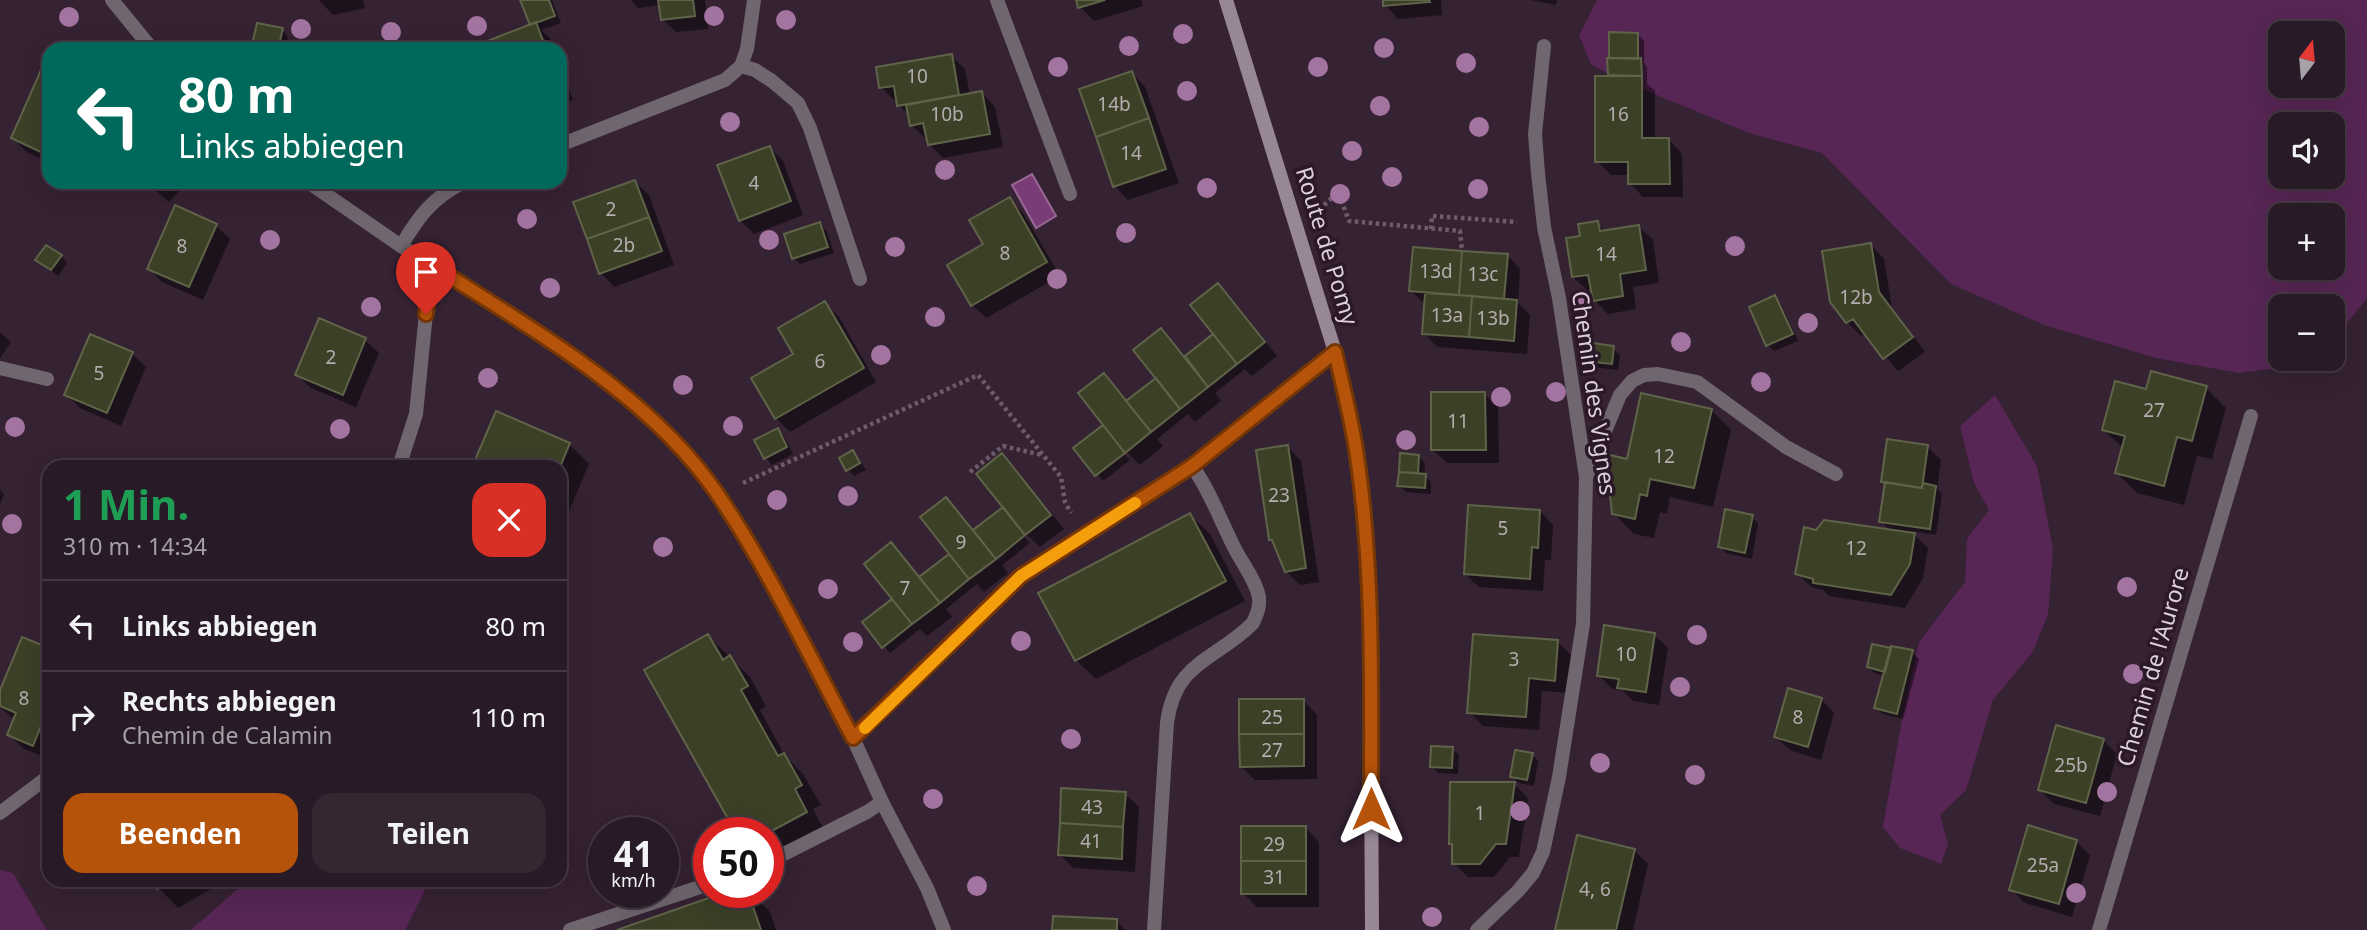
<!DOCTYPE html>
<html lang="de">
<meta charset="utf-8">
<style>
:root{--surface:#281a26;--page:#342732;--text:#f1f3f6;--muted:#a5a1a7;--line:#443843;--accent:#b45309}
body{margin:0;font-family:"Noto Sans",sans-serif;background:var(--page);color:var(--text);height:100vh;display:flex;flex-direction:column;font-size:26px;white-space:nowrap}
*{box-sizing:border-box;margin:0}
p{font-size:23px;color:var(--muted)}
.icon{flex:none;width:38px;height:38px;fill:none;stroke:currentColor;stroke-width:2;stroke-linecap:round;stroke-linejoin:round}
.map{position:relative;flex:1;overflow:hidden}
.panel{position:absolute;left:42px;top:460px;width:525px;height:427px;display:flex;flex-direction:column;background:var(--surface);border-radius:21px;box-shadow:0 7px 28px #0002,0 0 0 2px var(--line)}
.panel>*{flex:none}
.hud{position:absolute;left:42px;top:42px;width:525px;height:147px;border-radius:21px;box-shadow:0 7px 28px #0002,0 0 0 2px var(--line);background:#00695c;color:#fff;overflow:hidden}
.needle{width:46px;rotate:16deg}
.buttons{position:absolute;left:2268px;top:21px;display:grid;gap:14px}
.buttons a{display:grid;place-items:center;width:77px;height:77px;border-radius:14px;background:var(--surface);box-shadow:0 7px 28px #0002,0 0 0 2px var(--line);font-size:35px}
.speed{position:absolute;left:588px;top:817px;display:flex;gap:14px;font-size:35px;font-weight:700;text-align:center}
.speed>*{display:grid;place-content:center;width:91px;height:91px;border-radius:50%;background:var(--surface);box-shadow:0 7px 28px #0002,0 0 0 2px var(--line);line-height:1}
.speed small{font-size:18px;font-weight:400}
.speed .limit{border:10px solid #d22;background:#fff;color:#111}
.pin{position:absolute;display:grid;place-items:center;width:60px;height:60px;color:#fff;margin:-72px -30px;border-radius:50% 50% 50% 0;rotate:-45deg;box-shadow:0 0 7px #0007}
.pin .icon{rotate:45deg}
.me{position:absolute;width:77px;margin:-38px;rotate:0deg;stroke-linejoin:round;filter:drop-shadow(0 0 5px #0008)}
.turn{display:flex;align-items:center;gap:24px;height:147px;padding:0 21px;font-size:32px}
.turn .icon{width:91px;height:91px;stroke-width:2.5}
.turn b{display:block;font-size:49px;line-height:60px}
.round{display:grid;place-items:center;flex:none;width:74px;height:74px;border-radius:21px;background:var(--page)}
.headline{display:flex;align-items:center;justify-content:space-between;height:119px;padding:0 21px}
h1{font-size:42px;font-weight:700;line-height:52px;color:#1e9e55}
.cta{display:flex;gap:14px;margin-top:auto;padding:14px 21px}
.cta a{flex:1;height:80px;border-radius:21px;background:var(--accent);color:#fff;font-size:28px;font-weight:700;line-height:80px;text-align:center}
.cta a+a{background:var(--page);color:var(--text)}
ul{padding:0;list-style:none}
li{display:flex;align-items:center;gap:21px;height:91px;padding:0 21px;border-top:2px solid var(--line)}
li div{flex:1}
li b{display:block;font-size:26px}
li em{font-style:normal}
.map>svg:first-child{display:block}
.green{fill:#572654;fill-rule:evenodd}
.water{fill:#7a3c77;stroke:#986895;stroke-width:2}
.shadow{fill:#0007;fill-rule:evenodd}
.building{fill:#3b4027;stroke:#5f6449;stroke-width:2}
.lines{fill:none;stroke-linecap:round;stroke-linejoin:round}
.path{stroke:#6d5c6b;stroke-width:4.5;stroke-dasharray:3.5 3.5;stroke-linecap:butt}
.lane{stroke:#70666f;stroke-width:14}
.street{stroke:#70666f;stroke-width:14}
.secondary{stroke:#988896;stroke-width:14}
.tree{fill:#a474a0}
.route-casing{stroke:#753606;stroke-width:18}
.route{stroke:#b45309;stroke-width:12}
.slow{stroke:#f59e0b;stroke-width:12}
.labels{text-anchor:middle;stroke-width:7;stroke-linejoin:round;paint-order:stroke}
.number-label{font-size:19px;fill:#b4acae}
.street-label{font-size:23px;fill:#ddd0db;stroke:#2b1829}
</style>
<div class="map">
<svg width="2367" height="930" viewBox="0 0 2367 930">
<rect width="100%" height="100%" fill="#352233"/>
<path class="green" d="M1597 0H2367V298L2339 333 2333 337V306H2280V359H2294L2277 368 2239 373 2156 358 2044 325 1951 284 1822 153 1749 133 1642 89 1641 76H1614L1591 65 1579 35ZM2280 33H2333V86H2280ZM2280 124H2333V177H2280ZM2280 215H2333V268H2280Z
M1995 395 2037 466 2053 549 2048 615 2032 653 1993 700 1966 790 1940 815 1948 844 1941 864 1900 848 1883 827 1902 719 1919 642 1965 582 1967 539 1989 510 1974 483 1960 426Z
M0 870 13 873 47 930H0Z
M250 880H430L405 930H190C212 914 228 895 250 880Z"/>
<path class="water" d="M1032 174 1056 216 1036 228 1012 185Z"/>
<path class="shadow" d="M363 0 365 8 333 15 319 0Z
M522 0H552L561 23 541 30 550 38 554 49H548L544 38H540L544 49H490L532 26Z
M631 0H705L708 29 676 32 662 19 661 5 638 8Z
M1078 0H1141L1143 6 1094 21 1080 7Z
M1384 0H1441L1442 15 1398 19 1385 5Z
M1531 0H1557L1556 5Z
M282 30 288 37 286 49H253Z
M1638 34 1644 41V63L1647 67V84L1655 91V140H1669L1682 154 1683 197H1643L1630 183V175H1611L1597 161 1613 78 1610 74Z
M951 56 965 69 970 95 982 93 995 107 1003 147 943 158 929 144 928 138H925L911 125 910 116 899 105 898 100 895 101 881 87Z
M560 66 573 100 560 104V90L562 95 565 94 560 80Z
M1132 73 1145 87 1179 183 1128 200 1115 186Z
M49 75V162L27 152 13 138Z
M770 148 783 161 803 215 754 234 740 220Z
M146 182H187L169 202Z
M635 182 649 195 674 265 614 287 601 273Z
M1009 199 1023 213 1060 276 986 318 972 305 985 245Z
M1597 223 1606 232 1639 227 1653 240 1659 283 1633 287 1636 309 1608 314 1594 300 1592 289 1587 290 1573 277 1582 237Z
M820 224 826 230 834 253 800 264 794 258Z
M216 226 230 239 203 300 162 282 149 268Z
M1871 245 1884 259 1892 308 1925 352 1898 371 1866 333 1861 336 1847 322 1832 302Z
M1507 255 1520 269 1518 303 1530 315 1527 354 1437 347 1424 333 1426 305 1411 291Z
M61 256 67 263 58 276 38 260Z
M1218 285 1231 298 1277 356 1252 376 1245 369 1215 393 1221 401 1195 422 1188 414 1157 439 1163 446 1140 465 1126 451H1121L1130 460 1103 481 1076 449 1110 431 1104 375 1128 402 1155 380 1161 330 1186 358 1215 334Z
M1774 297 1781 304 1798 341 1774 351 1768 345Z
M825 303 839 317 876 382 790 432 776 418 795 355Z
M0 332 11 342 0 358Z
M365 340 379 353 356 407 311 388 297 375Z
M1613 348 1620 355 1618 370 1592 367 1585 360Z
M132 354 146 367 121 426 80 408 66 394Z
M2206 388 2226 408 2212 459 2197 456 2184 505 2137 493 2117 473 2124 449 2104 430 2147 392Z
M1484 394 1498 407 1499 463H1447L1433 450Z
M1711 410 1731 430 1713 507 1670 497 1667 514 1660 512 1654 538 1634 534 1614 513 1628 461Z
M497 414 569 444 589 464 560 532V467H474Z
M777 430 784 436 793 454 772 465 766 458Z
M1288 447 1301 461 1319 582 1300 585 1286 571 1277 546 1270 540Z
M1928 447 1941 460 1937 489 1942 494 1936 535 1911 531 1928 548 1923 578 1905 608 1829 596 1823 590 1811 587 1797 573 1817 532 1891 531 1881 521 1886 485 1883 481Z
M853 452 866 470 854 476 848 470Z
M1002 455 1016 469 1064 529 1040 547 1020 528 1017 530 1030 543 1002 565 1008 573 984 592 977 584 946 609 952 617 927 636 920 629 890 653 864 623 898 607 891 544 921 578 956 563 957 561 946 499 975 531 1008 515ZM1001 552 1004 555 969 581V577Z
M1402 455 1418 456 1425 463 1424 475 1431 482V494L1406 492 1399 485Z
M0 490 4 494 0 504Z
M1540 511 1553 525 1551 560H1545L1543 591 1479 587 1465 574Z
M1190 515 1210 534 1245 601 1096 679 1076 660Z
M1752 517 1758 523 1752 559 1726 553 1720 547Z
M1654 635 1668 648 1659 705 1633 701 1622 690 1612 689 1599 675Z
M708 636 750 677 766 706 760 710 785 756 803 774 821 805 813 809 825 832 768 864V833H738Z
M1558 642 1571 655 1569 693 1542 691 1539 730 1483 726 1469 712Z
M49 650V752L46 758 23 748 9 735 15 720 0 707V695Z
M1912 652 1919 659 1903 719 1883 714 1876 707 1885 676 1875 673 1868 667Z
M1821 699 1834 713 1821 760 1790 750 1776 737Z
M1304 701 1317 715V779L1255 780 1241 766Z
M2103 740 2117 754 2100 816 2054 804 2040 790Z
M1452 749 1459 755 1458 774 1438 773 1432 766Z
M1532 754 1538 761 1534 786 1519 783 1512 776Z
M1514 784 1528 798 1519 857H1510L1494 877H1468L1454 863V847L1450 843Z
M1125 794 1139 807 1135 872 1073 868 1059 854Z
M1306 828 1319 842V907H1257L1243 893Z
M2076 841 2090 855 2072 917 2025 903 2011 889Z
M1634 850 1648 864 1633 930H1556Z
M154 880H226L178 908 159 888Z
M731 892H750L770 912 776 930H623Z
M1117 921 1125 930H1054Z"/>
<path class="building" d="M520 0H549L555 16 530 25Z
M658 0H693L695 16 661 20Z
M1076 0H1105L1078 8Z
M1383 0H1429L1430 2 1383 6Z
M536 22 546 49H488L485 42Z
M257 23 283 28 278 49H251Z
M1609 32 1638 33V59L1609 58Z
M952 54 959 95 897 106 894 86 879 88 876 67Z
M1607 58H1641L1642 76 1608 75Z
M41 70 49 73V156L11 138Z
M1132 71 1149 118 1096 137 1079 89Z
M1595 76H1642V138H1669L1670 184H1628V162H1595Z
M982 91 990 134 928 145 923 123 910 126 906 105Z
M1149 118 1166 169 1113 187 1096 137Z
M770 146 791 201 739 221 717 165Z
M635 180 649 217 587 239 573 202Z
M1010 197 1047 262 971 306 947 265 983 244 969 220Z
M175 205 217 224 189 287 147 269Z
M649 217 662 251 599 274 587 239Z
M1598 221 1600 231 1639 225 1646 270 1620 274 1623 296 1593 301 1588 275 1572 277 1566 238 1580 236 1578 224Z
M820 222 828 247 792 259 784 234Z
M1871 243 1879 292 1913 337 1883 359 1853 319 1846 323 1830 302 1822 251Z
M46 245 62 255 51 270 35 260Z
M1413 247 1462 251 1459 295 1409 291Z
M1462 251 1508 254 1504 299 1459 295Z
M1218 283 1265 342 1237 364 1190 305Z
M1425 293 1472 296 1469 337 1422 334Z
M1775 295 1793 334 1766 346 1749 307Z
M1472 296 1517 300 1514 341 1469 337Z
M825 301 864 368 775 419 751 378 793 354 778 328Z
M319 318 366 338 343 395 295 375Z
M1161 328 1208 387 1180 409 1133 350Z
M90 334 133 352 107 413 64 395Z
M1213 334 1237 364 1208 387 1185 356Z
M1586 342 1614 346 1612 364 1584 361Z
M2151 371 2207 386 2192 441 2177 437 2164 486 2115 473 2125 436 2102 430 2115 381 2146 389Z
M1104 373 1151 432 1125 453 1078 393Z
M1156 378 1180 409 1151 432 1126 401Z
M1431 392H1485L1486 450H1431Z
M1641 393 1712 409 1694 488 1650 479 1647 496 1640 494 1635 519 1612 514 1606 454 1627 459Z
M496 411 570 443 560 467H472Z
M1103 425 1125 453 1095 476 1073 448Z
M778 428 787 447 764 459 754 440Z
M1887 439 1928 445 1922 488 1881 482Z
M1288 445 1306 568 1285 572 1272 540H1269L1256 450Z
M853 450 860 463 846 471 839 458Z
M1002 453 1051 515 1025 535 976 474Z
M1400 453 1419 455 1418 473 1399 472Z
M267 460 285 467H264Z
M1399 472 1426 474 1425 488 1397 486Z
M1885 482 1922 488 1923 483 1936 486 1930 529 1879 522Z
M946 497 996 559 969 579 920 517Z
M1468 505 1540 510 1538 548 1532 547 1530 579 1464 574Z
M1003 507 1025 535 996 559 973 530Z
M1725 509 1753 515 1745 553 1718 547Z
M1190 513 1226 581 1075 661 1038 593Z
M1824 520 1915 533 1910 564 1891 595 1813 583V579L1795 574 1804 527 1816 530Z
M891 542 940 603 912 624 864 564Z
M949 554 969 579 940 603 919 577Z
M892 599 912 624 882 648 862 622Z
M1604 625 1655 633 1646 692 1617 688 1619 679 1597 676Z
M708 634 723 660 730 655 748 686 741 690 778 756 784 753 802 785 795 789 807 812 768 833H736L644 670Z
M1473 634 1558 640 1555 681 1529 678 1526 717 1467 713Z
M22 637 49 648V706L33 746 7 735 16 713 0 706V690Z
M1872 644 1891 648 1885 672 1867 667Z
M1891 646 1913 650 1897 714 1874 708Z
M1788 688 1822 698 1808 747 1774 737Z
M1239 699H1304V734H1239Z
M2056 725 2104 739 2086 803 2038 790Z
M1239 734H1304V766L1240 767Z
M1431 746 1453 747 1452 768 1430 767Z
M1515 750 1533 753 1527 780 1510 777Z
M1450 782H1515L1506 844H1496L1480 864H1452V844H1449Z
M1061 788 1126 792 1123 827 1060 823Z
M1060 823 1123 827 1122 859 1058 855Z
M2028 825 2077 840 2059 904 2009 890Z
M1241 826H1306V861H1241Z
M1577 835 1635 849 1616 930H1555Z
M1241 861H1306V894H1241Z
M152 880H173L157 889Z
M726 892H748L761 930H617Z
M1053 916 1117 919V930H1052Z"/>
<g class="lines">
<path class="path" d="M1319 210 1338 192 1349 221 1460 231 1462 251
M1431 229 1432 216 1517 222
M970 472 1003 446 1042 455
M743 483 978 375 1061 477 1065 502 1071 513"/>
<path class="lane" d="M0 368 47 379
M1586 477 1620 395 1632 381 1644 375 1658 374 1697 382 1786 447 1836 474
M853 738 1021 576 1192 466 1335 352
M768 862 867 812 882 802
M570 930 709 884
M1154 930 1167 723C1175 661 1215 661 1253 623 1257 614 1260 607 1259 597 1255 578 1240 561 1232 543 1219 517 1209 489 1192 466"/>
<path class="street" d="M112 0 152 49
M997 0 1070 194
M741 66 755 70 772 81 798 103 810 128 860 279
M560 145 725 80 741 66 747 49 754 0
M308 182 401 246 591 368 648 416 692 462 716 491 766 574 853 738 882 802 927 888 944 930
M401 246C419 216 432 198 464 182
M399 467 416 414 428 293 440 270
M0 813 49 776
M1477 930 1518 891 1533 873 1543 852 1559 777 1583 624 1586 477 1559 298 1544 227 1538 173 1535 134 1544 46
M2099 930 2251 416"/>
<path class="secondary" d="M1226 0 1335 352 1357 454 1370 591 1372 930"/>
</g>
<g class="tree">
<circle cx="714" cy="16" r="10"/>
<circle cx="69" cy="17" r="10"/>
<circle cx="786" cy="20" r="10"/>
<circle cx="477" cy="26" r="10"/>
<circle cx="301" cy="29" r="10"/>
<circle cx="391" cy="32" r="10"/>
<circle cx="1183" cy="34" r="10"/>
<circle cx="1129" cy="46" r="10"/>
<circle cx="1384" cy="48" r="10"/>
<circle cx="1466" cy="63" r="10"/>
<circle cx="1058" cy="67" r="10"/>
<circle cx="1318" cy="67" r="10"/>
<circle cx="1187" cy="91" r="10"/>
<circle cx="1380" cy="106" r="10"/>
<circle cx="730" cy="122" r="10"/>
<circle cx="1479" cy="127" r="10"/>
<circle cx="1352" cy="151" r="10"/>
<circle cx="945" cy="170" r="10"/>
<circle cx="1392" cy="177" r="10"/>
<circle cx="1207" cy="188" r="10"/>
<circle cx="1478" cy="189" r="10"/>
<circle cx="1340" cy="194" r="10"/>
<circle cx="527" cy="219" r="10"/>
<circle cx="1126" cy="233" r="10"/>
<circle cx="270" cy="240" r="10"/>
<circle cx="769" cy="240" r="10"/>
<circle cx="1735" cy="246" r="10"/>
<circle cx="895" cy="247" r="10"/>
<circle cx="1057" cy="279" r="10"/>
<circle cx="550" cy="288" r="10"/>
<circle cx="1583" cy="306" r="10"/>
<circle cx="371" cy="307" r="10"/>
<circle cx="935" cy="317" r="10"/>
<circle cx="1808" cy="323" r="10"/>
<circle cx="1681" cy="342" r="10"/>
<circle cx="881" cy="355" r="10"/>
<circle cx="488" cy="378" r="10"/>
<circle cx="1761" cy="382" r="10"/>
<circle cx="683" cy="385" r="10"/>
<circle cx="1556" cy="392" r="10"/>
<circle cx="1501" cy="397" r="10"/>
<circle cx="733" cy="426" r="10"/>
<circle cx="15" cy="427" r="10"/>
<circle cx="340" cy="429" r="10"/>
<circle cx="1406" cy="440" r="10"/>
<circle cx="848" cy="496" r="10"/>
<circle cx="777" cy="500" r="10"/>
<circle cx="12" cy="524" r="10"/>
<circle cx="663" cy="547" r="10"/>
<circle cx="2127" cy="587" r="10"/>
<circle cx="828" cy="589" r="10"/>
<circle cx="1697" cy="635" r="10"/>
<circle cx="1021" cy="641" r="10"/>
<circle cx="853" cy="642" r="10"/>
<circle cx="2133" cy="674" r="10"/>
<circle cx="1680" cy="687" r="10"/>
<circle cx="1071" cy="739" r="10"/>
<circle cx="1600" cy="763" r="10"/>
<circle cx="1695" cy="775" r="10"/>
<circle cx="2107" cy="792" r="10"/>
<circle cx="933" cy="799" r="10"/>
<circle cx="1520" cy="811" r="10"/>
<circle cx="977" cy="886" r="10"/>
<circle cx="2076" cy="893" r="10"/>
<circle cx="1432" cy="917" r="10"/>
</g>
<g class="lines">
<g class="route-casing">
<path id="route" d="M426 314 428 293 440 270C536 332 650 396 716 492 769 569 809 656 853 738L1021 576 1192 466 1335 352C1343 386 1352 421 1357 456 1374 573 1371 691 1371 809"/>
</g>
<use href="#route" class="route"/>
<path class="slow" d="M865 728 1021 576 1135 503"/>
</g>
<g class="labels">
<g class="number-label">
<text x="917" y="83">10</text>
<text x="1114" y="111">14b</text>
<text x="947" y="121">10b</text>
<text x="1618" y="121">16</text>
<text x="1131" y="160">14</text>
<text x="754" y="190">4</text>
<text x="611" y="216">2</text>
<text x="624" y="252">2b</text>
<text x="182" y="253">8</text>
<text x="1005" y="260">8</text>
<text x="1606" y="261">14</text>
<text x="1436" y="278">13d</text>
<text x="1483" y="281">13c</text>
<text x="1856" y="304">12b</text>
<text x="1447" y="322">13a</text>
<text x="1493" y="325">13b</text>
<text x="331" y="364">2</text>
<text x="820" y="368">6</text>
<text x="99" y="380">5</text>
<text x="2154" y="417">27</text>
<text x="1458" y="428">11</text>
<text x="1664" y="463">12</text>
<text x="1279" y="502">23</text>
<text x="1503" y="535">5</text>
<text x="961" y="549">9</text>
<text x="1856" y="555">12</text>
<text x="905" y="595">7</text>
<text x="1626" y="661">10</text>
<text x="1514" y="666">3</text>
<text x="24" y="705">8</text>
<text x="1272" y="724">25</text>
<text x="1798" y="724">8</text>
<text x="1272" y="757">27</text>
<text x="2071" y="772">25b</text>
<text x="1092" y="814">43</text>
<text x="1480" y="820">1</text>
<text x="1091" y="848">41</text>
<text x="1274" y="851">29</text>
<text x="2043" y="872">25a</text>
<text x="1274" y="884">31</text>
<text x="1595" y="896">4, 6</text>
</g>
<g class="street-label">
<text transform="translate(1327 246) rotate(73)" y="8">Route de Pomy</text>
<text transform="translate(1594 393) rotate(82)" y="8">Chemin des Vignes</text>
<text transform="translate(2153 667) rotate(-74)" y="8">Chemin de l'Aurore</text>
</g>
</g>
</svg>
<div class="buttons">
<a><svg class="needle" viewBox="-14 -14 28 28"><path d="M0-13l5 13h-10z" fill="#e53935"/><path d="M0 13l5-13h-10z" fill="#a5a1a7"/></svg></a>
<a><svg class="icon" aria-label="sound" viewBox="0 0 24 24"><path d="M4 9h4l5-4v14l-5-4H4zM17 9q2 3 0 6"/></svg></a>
<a>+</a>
<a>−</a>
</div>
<div class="speed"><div>41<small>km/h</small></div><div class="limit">50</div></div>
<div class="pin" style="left:426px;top:314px;background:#d93025"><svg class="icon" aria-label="arrive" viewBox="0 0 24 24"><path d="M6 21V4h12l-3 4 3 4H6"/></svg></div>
<svg class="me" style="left:1371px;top:809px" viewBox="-20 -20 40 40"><path d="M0-17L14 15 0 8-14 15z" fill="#b45309" stroke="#fff" stroke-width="4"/></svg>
<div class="hud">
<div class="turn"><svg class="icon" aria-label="left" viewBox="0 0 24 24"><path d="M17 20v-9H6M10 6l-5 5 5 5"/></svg><div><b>80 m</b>Links abbiegen</div></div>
</div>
<section class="panel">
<div class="headline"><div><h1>1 Min.</h1><p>310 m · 14:34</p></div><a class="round" style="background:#d93025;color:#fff"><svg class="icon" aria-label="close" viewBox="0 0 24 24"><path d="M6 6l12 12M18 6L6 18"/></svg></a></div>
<ul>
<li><svg class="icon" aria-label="left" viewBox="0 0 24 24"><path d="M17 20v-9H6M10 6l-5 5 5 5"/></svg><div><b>Links abbiegen</b></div><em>80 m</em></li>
<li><svg class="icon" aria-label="right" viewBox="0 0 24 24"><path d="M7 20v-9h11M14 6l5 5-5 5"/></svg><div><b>Rechts abbiegen</b><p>Chemin de Calamin</p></div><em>110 m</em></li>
</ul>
<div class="cta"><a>Beenden</a><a>Teilen</a></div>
</section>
</div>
